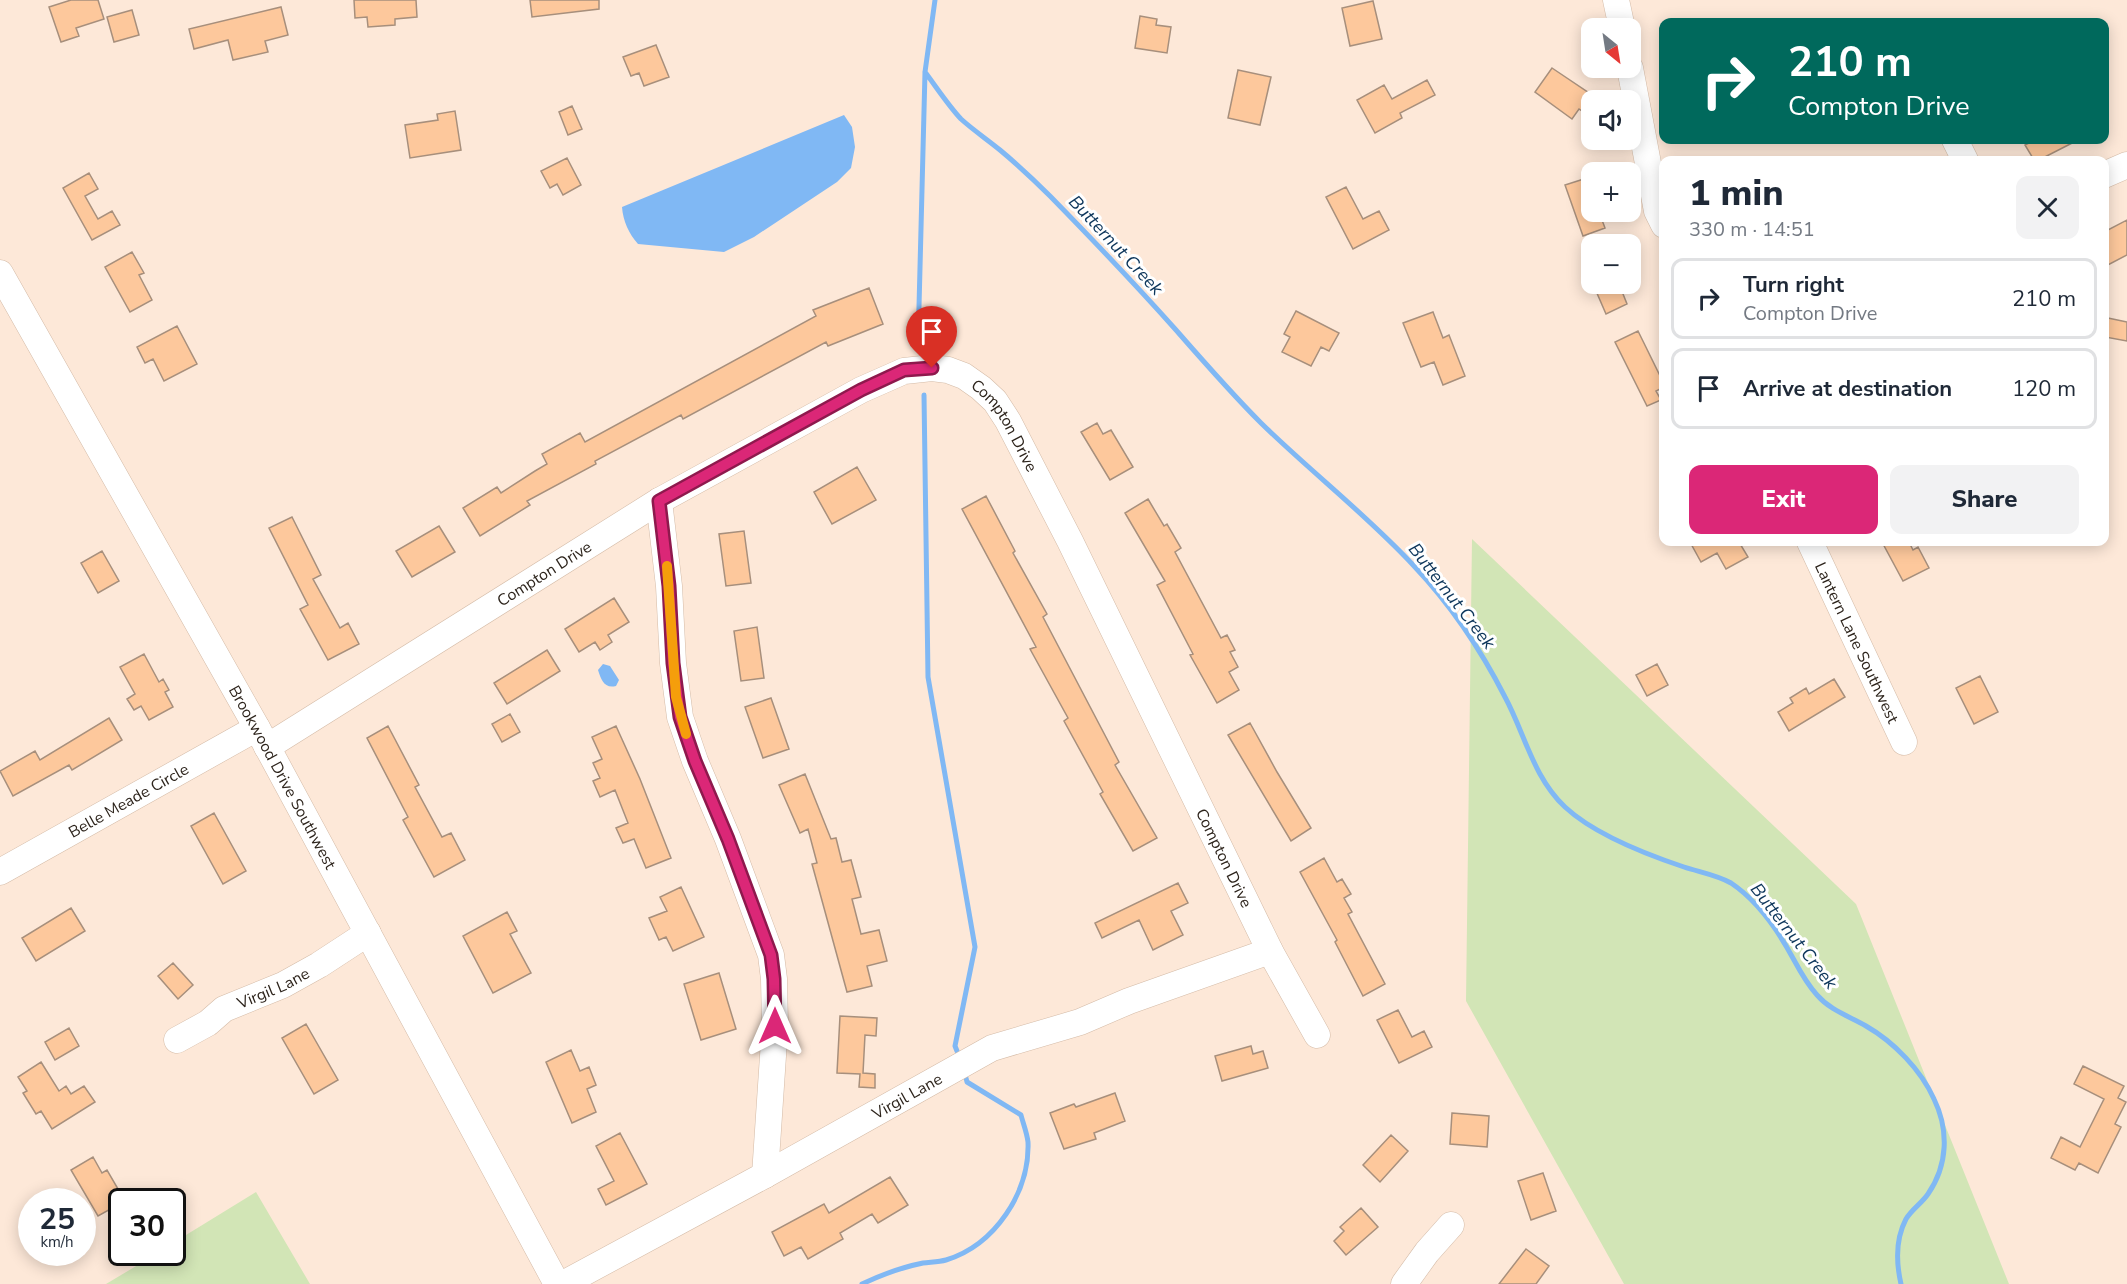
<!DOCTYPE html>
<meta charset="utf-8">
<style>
:root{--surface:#fff;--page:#f2f2f3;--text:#1f2937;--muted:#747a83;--line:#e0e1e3;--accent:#db2777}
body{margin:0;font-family:"Nunito Sans",sans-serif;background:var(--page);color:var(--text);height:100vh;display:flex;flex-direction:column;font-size:22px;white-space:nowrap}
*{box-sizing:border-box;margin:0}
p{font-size:20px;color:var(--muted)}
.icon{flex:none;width:33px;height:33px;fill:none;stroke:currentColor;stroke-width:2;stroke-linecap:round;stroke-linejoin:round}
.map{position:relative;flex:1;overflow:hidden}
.details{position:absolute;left:1659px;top:156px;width:450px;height:390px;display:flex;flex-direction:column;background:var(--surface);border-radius:12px;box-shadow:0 3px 15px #0003}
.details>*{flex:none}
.banner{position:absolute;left:1659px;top:18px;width:450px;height:126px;border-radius:12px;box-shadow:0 3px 15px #0003;background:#00695c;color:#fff;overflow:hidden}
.needle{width:39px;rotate:150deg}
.tools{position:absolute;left:1581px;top:18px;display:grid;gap:12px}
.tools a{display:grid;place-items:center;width:60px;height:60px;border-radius:12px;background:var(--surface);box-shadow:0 3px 15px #0003;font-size:30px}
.speed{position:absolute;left:18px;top:1188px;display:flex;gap:12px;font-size:30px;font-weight:700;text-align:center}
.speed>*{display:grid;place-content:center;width:78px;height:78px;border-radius:50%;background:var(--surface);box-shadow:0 3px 15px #0003;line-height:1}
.speed small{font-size:15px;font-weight:400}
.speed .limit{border:3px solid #111;border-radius:9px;background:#fff;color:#111}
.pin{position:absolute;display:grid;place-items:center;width:51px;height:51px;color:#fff;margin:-62px -26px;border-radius:50% 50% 50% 0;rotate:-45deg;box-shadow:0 0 6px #0007}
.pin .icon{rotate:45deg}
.me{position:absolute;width:66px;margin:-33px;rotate:0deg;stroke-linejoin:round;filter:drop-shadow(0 0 4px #0008)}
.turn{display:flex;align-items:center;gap:21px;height:126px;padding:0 30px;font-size:27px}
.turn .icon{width:78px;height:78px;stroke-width:2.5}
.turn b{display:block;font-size:42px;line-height:51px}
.round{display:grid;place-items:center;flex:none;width:63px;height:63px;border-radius:12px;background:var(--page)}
.summary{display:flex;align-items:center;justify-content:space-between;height:102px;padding:0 30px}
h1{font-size:36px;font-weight:800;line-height:45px}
.primary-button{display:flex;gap:12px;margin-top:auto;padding:12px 30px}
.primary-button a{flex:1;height:69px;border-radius:12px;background:var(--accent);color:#fff;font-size:24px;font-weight:800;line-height:69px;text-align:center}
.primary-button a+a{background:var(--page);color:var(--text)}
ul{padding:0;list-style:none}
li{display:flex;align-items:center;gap:18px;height:81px;margin:0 12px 9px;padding:0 18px;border:3px solid var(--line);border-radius:12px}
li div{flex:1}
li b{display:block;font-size:22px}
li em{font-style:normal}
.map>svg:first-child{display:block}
.green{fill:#d2e5b6}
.water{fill:#80b8f4}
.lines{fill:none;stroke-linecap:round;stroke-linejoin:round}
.stream{stroke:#80b8f4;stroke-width:5}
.building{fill:#fdc89c;stroke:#a78f7c;stroke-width:1.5}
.minor-casing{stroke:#d4bba7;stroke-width:27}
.minor{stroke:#fff;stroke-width:26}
.route-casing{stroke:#8e194d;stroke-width:15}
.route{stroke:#db2777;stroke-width:10}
.slow{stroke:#f59e0b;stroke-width:10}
.labels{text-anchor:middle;stroke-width:6;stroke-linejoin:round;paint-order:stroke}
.street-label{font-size:16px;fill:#2d241c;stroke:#fff}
.water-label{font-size:18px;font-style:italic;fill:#0c355a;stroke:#fff}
</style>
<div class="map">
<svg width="2127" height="1284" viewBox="0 0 2127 1284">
<rect width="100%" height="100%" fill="#fde8d8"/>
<path class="green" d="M1472 539 1856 904 2009 1284H1624L1466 1001Z
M256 1192 310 1284H106L158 1253 172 1252 173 1243Z"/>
<path class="water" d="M844 115 852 127 855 147 851 168 837 182 754 237 724 252 638 244C629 234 623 221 622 207Z
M603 664 610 666 619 680 616 686C604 689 601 679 598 670Z"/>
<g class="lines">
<path class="stream" d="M925 72C937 88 948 105 961 119 973 130 988 140 1000 150 1018 165 1034 180 1050 196 1093 240 1135 284 1176 330 1204 362 1231 393 1261 423 1311 472 1367 515 1414 566 1451 605 1481 650 1505 697 1525 734 1533 777 1565 807 1594 834 1645 854 1684 867 1699 872 1717 875 1731 883 1758 901 1779 932 1794 960 1801 973 1807 984 1817 995 1831 1011 1849 1016 1866 1026 1894 1042 1921 1070 1934 1099 1949 1130 1948 1165 1928 1194 1922 1203 1912 1209 1906 1219 1895 1240 1896 1262 1901 1284
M918 346 925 72 935 0
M924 395 928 677 975 947 955 1046 957 1051
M862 1284C881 1275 903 1267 923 1263 931 1262 939 1262 946 1260 995 1245 1030 1192 1028 1142 1027 1133 1023 1123 1021 1115L967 1082 966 1078"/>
</g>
<path class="building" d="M71 0H98L104 19 76 28 79 36 61 42 49 7Z
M354 0H416L417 17 395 19V25L368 27 367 17 355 18Z
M530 0H599V9L532 17Z
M1373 1 1382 39 1350 46 1342 8Z
M281 7 288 35 265 41 268 52 233 60 228 40 194 49 189 29Z
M132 10 139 35 114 42 107 17Z
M1140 16 1157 19 1156 25 1171 27 1167 53 1135 48Z
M656 45 669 77 644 86 639 73 631 76 623 57Z
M1552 68 1592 95V118L1579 109 1572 119 1535 92Z
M1238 70 1271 77 1260 125 1228 118Z
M1427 80 1435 95 1400 113 1402 118 1375 133 1357 100 1384 85 1392 99Z
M572 106 582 129 568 135 559 112Z
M455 111 461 150 410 158 405 125 438 120 437 114Z
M2035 140H2078L2039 160H2034L2025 145Z
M567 158 581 185 563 195 557 184 550 188 541 171Z
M89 173 98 189 85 196 98 219 112 211 120 225 92 240 63 188Z
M1587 178 1592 190V212H1599L1605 228 1583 236 1565 185Z
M1346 187 1363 219 1379 211 1389 230 1353 249 1326 197Z
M2127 220V255L2104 267V232Z
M132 252 144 273 139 275 152 300 130 312 105 267Z
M1593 284H1619L1627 304 1606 314Z
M869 288 883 324 828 346 826 342 683 419 681 415 595 461 596 464 527 501 530 505 480 536 463 508 497 487 501 493 535 471 547 464 542 454 580 433 585 442 816 316 813 310Z
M1296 311 1339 333 1329 351 1321 347 1311 366 1282 352 1290 337 1284 334Z
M1433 312 1443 338 1449 335 1465 376 1443 385 1434 362 1421 367 1403 323Z
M2108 318 2127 322V341L2105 337Z
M177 326 197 364 164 381 153 359 145 363 137 347Z
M1638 331 1664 384V387L1656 391 1661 400 1647 406 1615 342Z
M1097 423 1103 434 1111 430 1133 467 1110 480 1081 432Z
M857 467 876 500 832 524 814 492Z
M986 496 1015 551 1013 553 1047 614 1043 617 1119 762 1115 765 1157 838 1133 851 1100 794 1103 792 1064 721 1068 718 1030 649 1036 647 962 509Z
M1148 499 1164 526 1167 524 1181 548 1175 552 1221 638 1227 635 1235 650 1230 652 1238 667 1229 672 1239 690 1217 703 1190 655 1193 654 1157 585 1165 581 1125 513Z
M292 517 321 575 313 579 340 628 348 623 359 644 328 660 300 609 308 605 269 528Z
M439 526 455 552 412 577 396 551Z
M744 531 751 583 726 586 719 534Z
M1690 542H1739L1748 557 1726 569 1717 553 1701 562Z
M1882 542H1909L1913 550 1918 547 1929 568 1903 581Z
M102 551 119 581 98 593 81 563Z
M614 598 629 622 608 635 612 642 600 650 595 642 579 652 565 629Z
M757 627 764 678 741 681 734 631Z
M547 650 560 671 507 704 494 683Z
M144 654 159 682 163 679 169 690 165 692 173 707 149 720 141 706 134 710 127 699 135 694 120 667Z
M1657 664 1668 685 1647 696 1636 675Z
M1980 676 1998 712 1974 724 1956 688Z
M1834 679 1845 697 1789 731 1778 712 1793 703 1790 698 1806 688 1809 694Z
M771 698 789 749 763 758 745 707Z
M510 714 520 732 502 742 492 724Z
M109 718 122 740 72 770 69 765 13 796 0 771 35 751 40 760Z
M1250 723 1277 772 1311 828 1291 841 1228 735Z
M388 726 419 785 415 787 442 837 451 833 465 860 434 877 403 820 408 817 367 738Z
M616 726 640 779 671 858 646 868 634 839 623 843 616 828 628 823 615 790 600 797 593 781 600 778 593 763 602 759 592 737Z
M805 774 831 839 836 838 842 862 851 860 861 897 852 899 861 934 879 930 887 961 867 966 872 986 847 992 812 864 817 863 808 829 800 833 779 785Z
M214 813 246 871 223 884 191 826Z
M1324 858 1337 882 1342 879 1351 894 1344 898 1352 912 1348 914 1385 984 1363 996 1335 942 1337 940 1300 872Z
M1178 883 1188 903 1171 911 1183 935 1153 950 1139 920 1102 938 1095 923Z
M681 887 704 937 673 951 666 937 659 940 649 918 667 911 660 897Z
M71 908 85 931 36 961 22 938Z
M507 912 517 931 510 934 531 973 493 993 463 936Z
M173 963 193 985 178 999 158 976Z
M719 973 736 1029 701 1040 684 984Z
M1398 1010 1412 1037 1424 1031 1432 1047 1399 1063 1377 1020Z
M840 1016 877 1018 876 1036 865 1035 863 1073 875 1074V1088L859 1087 860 1074 837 1073Z
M306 1024 338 1080 314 1094 282 1038Z
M69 1028 79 1046 55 1060 45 1042Z
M1251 1046 1253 1054 1263 1051 1268 1068 1222 1081 1215 1056Z
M571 1050 580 1071 589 1067 596 1085 587 1089 596 1112 572 1123 546 1062Z
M41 1062 59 1091 66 1086 71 1094 84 1086 95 1102 52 1129 41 1111 36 1114 23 1093 27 1091 18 1077Z
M2083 1066 2124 1086 2118 1098 2126 1102 2115 1124 2121 1127 2098 1173 2079 1163 2075 1170 2051 1158 2061 1137 2080 1147 2104 1099 2074 1084Z
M1115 1093 1125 1121 1094 1133 1096 1139 1064 1149 1050 1113 1074 1104 1076 1107Z
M1452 1113 1489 1116 1487 1147 1450 1144Z
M620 1133 647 1184 606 1205 598 1189 614 1181 596 1146Z
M1391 1135 1408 1151 1380 1182 1363 1165Z
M93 1157 102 1173 107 1170 125 1201 98 1216 71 1170Z
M1543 1173 1556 1211 1531 1220 1518 1181Z
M890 1177 908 1205 878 1223 872 1214 840 1233 843 1239 808 1259 801 1247 784 1256 772 1232 824 1204 829 1213Z
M1361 1208 1378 1227 1346 1255 1334 1241 1344 1231 1340 1227Z
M1526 1249 1549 1266 1536 1284H1499Z"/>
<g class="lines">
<g class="minor-casing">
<g id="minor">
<path d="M1616 0 1622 28"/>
<path d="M1630 68 1657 211 1664 225"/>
<path d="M1955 140 1965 160"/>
<path d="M2104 175 2127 165"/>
<path id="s1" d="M0 273 257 728 557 1284"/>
<path d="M659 501 669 586 673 663 680 717 695 761 728 839 771 955 774 979 775 1026 765 1175"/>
<path id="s2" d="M1810 542 1904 742"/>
<path id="s3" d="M267 747 659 501 861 390 904 371 932 368 948 370 964 376 981 388 995 401 1008 421 1070 541 1270 951 1317 1035"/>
<path id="s4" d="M0 872 257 728"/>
<path id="s5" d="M177 1040 208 1023 224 1009 283 985 319 965 368 933"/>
<path id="s6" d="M563 1284 765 1175 992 1048 1080 1022 1129 1001 1270 951"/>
<path d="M1404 1284 1427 1252 1451 1225"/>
</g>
</g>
<use href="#minor" class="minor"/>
</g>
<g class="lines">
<g class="route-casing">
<path id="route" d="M775 1026 774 979 771 955 728 839 695 761 680 717 673 663 669 586 659 501 861 390 904 370 932 368"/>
</g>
<use href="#route" class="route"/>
<path class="slow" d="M667 566 676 697 686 734"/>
</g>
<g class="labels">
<g class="street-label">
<text dy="6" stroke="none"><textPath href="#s3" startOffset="867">Compton Drive</textPath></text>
<text dy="6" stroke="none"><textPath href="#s3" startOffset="327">Compton Drive</textPath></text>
<text dy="6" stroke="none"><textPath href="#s2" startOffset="111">Lantern Lane Southwest</textPath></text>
<text dy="6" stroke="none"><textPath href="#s1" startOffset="578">Brookwood Drive Southwest</textPath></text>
<text dy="6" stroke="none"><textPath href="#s4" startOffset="147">Belle Meade Circle</textPath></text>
<text dy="6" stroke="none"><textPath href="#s3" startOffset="1353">Compton Drive</textPath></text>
<text dy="6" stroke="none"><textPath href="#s5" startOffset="110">Virgil Lane</textPath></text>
<text dy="6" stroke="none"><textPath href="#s6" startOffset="392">Virgil Lane</textPath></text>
</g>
<g class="water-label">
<text transform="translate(1116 245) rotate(47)" y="6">Butternut Creek</text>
<text transform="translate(1452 596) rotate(52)" y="6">Butternut Creek</text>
<text transform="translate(1794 936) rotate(52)" y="6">Butternut Creek</text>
</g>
</g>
</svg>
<div class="tools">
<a><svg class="needle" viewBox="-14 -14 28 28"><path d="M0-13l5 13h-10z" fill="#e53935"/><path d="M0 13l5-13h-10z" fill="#747a83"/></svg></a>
<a><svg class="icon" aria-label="sound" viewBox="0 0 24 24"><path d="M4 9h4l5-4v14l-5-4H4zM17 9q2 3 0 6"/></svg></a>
<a>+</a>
<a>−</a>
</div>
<div class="speed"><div>25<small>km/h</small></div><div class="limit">30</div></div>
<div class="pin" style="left:932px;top:368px;background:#d93025"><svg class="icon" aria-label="arrive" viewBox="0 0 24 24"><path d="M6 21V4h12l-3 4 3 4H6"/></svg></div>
<svg class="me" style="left:775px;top:1026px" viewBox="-20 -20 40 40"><path d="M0-17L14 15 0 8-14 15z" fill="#db2777" stroke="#fff" stroke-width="4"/></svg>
<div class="banner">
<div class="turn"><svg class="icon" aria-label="right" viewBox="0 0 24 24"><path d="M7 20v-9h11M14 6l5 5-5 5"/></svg><div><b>210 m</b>Compton Drive</div></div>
</div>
<section class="details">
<div class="summary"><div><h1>1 min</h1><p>330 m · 14:51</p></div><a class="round"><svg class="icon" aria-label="close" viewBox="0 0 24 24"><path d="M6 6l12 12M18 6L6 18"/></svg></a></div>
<ul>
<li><svg class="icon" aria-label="right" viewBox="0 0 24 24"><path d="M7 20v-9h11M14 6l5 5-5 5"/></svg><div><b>Turn right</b><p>Compton Drive</p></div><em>210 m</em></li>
<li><svg class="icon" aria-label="arrive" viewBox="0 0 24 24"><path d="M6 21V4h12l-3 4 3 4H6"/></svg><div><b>Arrive at destination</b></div><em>120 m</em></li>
</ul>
<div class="primary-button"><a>Exit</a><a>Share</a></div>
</section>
</div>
